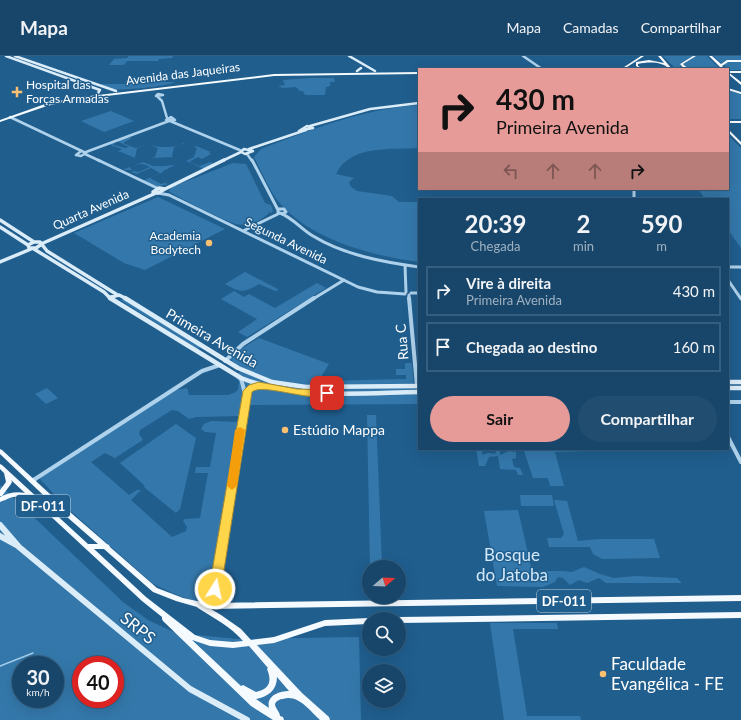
<!DOCTYPE html>
<html lang="pt">
<meta charset="utf-8">
<style>
:root{--surface:#18466a;--page:#214d70;--text:#f1f3f6;--muted:#9fb1c1;--line:#365e7e;--accent:#e69b98}
body{margin:0;font-family:Lato,sans-serif;background:var(--page);color:var(--text);height:100vh;display:flex;flex-direction:column;font-size:15px;white-space:nowrap}
*{box-sizing:border-box;margin:0}
p{font-size:13px;color:var(--muted)}
.icon{flex:none;width:22px;height:22px;fill:none;stroke:currentColor;stroke-width:2;stroke-linecap:round;stroke-linejoin:round}
.map{position:relative;flex:1;overflow:hidden}
.drawer{position:absolute;left:418px;top:142px;width:311px;height:252px;display:flex;flex-direction:column;background:var(--surface);border-radius:0px;box-shadow:0 4px 16px #0002,0 0 0 1px var(--line)}
.drawer>*{flex:none}
.banner{position:absolute;left:418px;top:12px;width:311px;height:122px;border-radius:0px;box-shadow:0 4px 16px #0002,0 0 0 1px var(--line);background:#e69b98;color:#111;overflow:hidden}
.needle{width:26px;rotate:71deg}
.tools{position:absolute;left:362px;top:504px;display:grid;gap:8px}
.tools a{display:grid;place-items:center;width:44px;height:44px;border-radius:50%;background:var(--surface);box-shadow:0 4px 16px #0002,0 0 0 1px var(--line);font-size:20px}
.speed{position:absolute;left:12px;top:600px;display:flex;gap:8px;font-size:20px;font-weight:700;text-align:center}
.speed>*{display:grid;place-content:center;width:52px;height:52px;border-radius:50%;background:var(--surface);box-shadow:0 4px 16px #0002,0 0 0 1px var(--line);line-height:1}
.speed small{font-size:10px;font-weight:400}
.speed .limit{border:6px solid #d22;background:#fff;color:#111}
.pin{position:absolute;display:grid;place-items:center;width:34px;height:34px;color:#fff;margin:-17px;border-radius:8px;box-shadow:0 2px 6px #0006}
.me{position:absolute;width:44px;margin:-22px;rotate:10deg;stroke-linejoin:round;filter:drop-shadow(0 0 3px #0008)}
.turn{display:flex;align-items:center;gap:14px;height:84px;padding:0 12px;font-size:18px}
.turn .icon{width:52px;height:52px;stroke-width:2.5}
.turn b{display:block;font-size:28px;line-height:34px}
.lanes{display:flex;align-items:center;height:38px;padding:0 12px;background:#0003;justify-content:center;gap:20px;direction:ltr}
.lanes .off{opacity:.35}
.eta{display:flex;justify-content:space-evenly;align-items:center;height:68px;text-align:center}
.eta b{font-size:24px;font-weight:700;line-height:28px}
.primary-button{display:flex;gap:8px;margin-top:auto;padding:8px 12px}
.primary-button a{flex:1;height:46px;border-radius:24px;background:var(--accent);color:#111;font-size:16px;font-weight:700;line-height:46px;text-align:center}
.primary-button a+a{background:var(--page);color:var(--text)}
ul{padding:0;list-style:none}
li{display:flex;align-items:center;gap:12px;height:50px;margin:0 8px 6px;padding:0 4px;border:2px solid var(--line);border-radius:0px}
li div{flex:1}
li b{display:block;font-size:15px}
li em{font-style:normal}
header{display:flex;align-items:center;gap:24px;box-sizing:border-box;height:56px;padding:0 20px;background:var(--surface);border-bottom:1px solid var(--line)}
header strong{font-size:19px}
nav{display:flex;gap:22px;margin-inline-start:auto;font-size:14px}
.map>svg:first-child{display:block}
.green{fill:#3478ab;fill-rule:evenodd}
.lines{fill:none;stroke-linecap:round;stroke-linejoin:round}
.stream{stroke:#a3cfed;stroke-width:1.5}
.tertiary-far3{stroke:#afd2ec;stroke-width:2.5}
.tertiary-far2{stroke:#afd2ec;stroke-width:3}
.tertiary-far1{stroke:#afd2ec;stroke-width:4}
.tertiary{stroke:#afd2ec;stroke-width:5}
.secondary-far3{stroke:#dbecf9;stroke-width:2.5}
.secondary-far2{stroke:#dbecf9;stroke-width:3.5}
.secondary-far1{stroke:#dbecf9;stroke-width:4.5}
.secondary{stroke:#dbecf9;stroke-width:6}
.primary{fill:#f5faff;fill-rule:evenodd}
.trunk{fill:#fafcff;fill-rule:evenodd}
.route{fill:#ffd54a;stroke:#a68a30}
.slow{fill:#f59e0b}
.poi-dot{fill:#f9c070;stroke:#205e8e;stroke-width:1.5}
.labels{text-anchor:middle;stroke-width:3;stroke-linejoin:round;paint-order:stroke}
.far-street-label{font-size:12px;fill:#fff;stroke:#205e8e}
.far-poi-label{font-size:12px;fill:#fff;stroke:#205e8e;text-anchor:start}
.shield{fill:#205e8e;stroke:#bccfdd;stroke-width:1}
.shield-label{font-size:13px;font-weight:bold;fill:#fff}
.street-label{font-size:14px;fill:#fff;stroke:#205e8e}
.poi-label{font-size:14px;fill:#fff;stroke:#205e8e;text-anchor:start}
.near-park-label{font-size:17px;fill:#d4e9f9;stroke:#205e8e}
.near-street-label{font-size:17px;fill:#fff;stroke:#205e8e}
.near-poi-label{font-size:17px;fill:#fff;stroke:#205e8e;text-anchor:start}
</style>
<header>
<strong>Mapa</strong>
<nav><a>Mapa</a><a>Camadas</a><a>Compartilhar</a></nav>
</header>
<div class="map">
<svg width="741" height="664" viewBox="0 0 741 664">
<rect width="100%" height="100%" fill="#205e8e"/>
<path class="green" d="M129 0H173L172 2 159 3 158 5H127L124 9H109L114 3 127 2Z
M663 0H693L680 7 681 11 688 13H676Z
M696 0H707L720 13C709 13 690 17 683 8Z
M713 0H741V14H729L723 8 727 4 721 7Z
M150 22H161L159 26H175C169 30 121 35 112 33 108 32 104 30 100 28H146Z
M310 22H334L335 26H330V30L326 31 325 39H305L303 35H300L296 31 283 32 278 30 285 29 283 24Z
M728 33 741 37V63H728Z
M419 49V92C393 94 350 88 336 118L354 122 349 126 351 131 357 135 392 140 399 146H419V206C372 200 309 183 278 145 268 132 262 116 254 101L261 93C313 73 363 53 419 49Z
M111 55 134 65 104 76 81 65Z
M728 79 741 92V192L728 174V143H705L698 133H728Z
M127 81 132 82 123 87 135 92 146 89 137 92 135 102 121 96H118L127 100 118 96 122 93 108 88 114 86 116 87 113 88 114 89 125 92 129 91 117 85Z
M183 87H185L174 91 172 100 173 101 152 102 155 101 158 92 150 89C160 92 177 92 183 87Z
M196 90 211 96 209 97 211 98 202 103 198 101 189 106 199 110 211 106 213 108 204 113 186 105 194 101 197 92 194 91Z
M143 106 153 110H162L161 112 163 110 175 109 163 115V116L150 122 161 128 167 126 165 127 168 128 157 131 143 125 160 117 151 112 137 118 131 116 134 115 139 116 150 111C142 106 138 108 130 111L132 114H122Z
M233 107 246 108 265 147 271 149 273 155 270 158V155C265 164 246 171 236 168 228 166 174 140 169 135L172 131Z
M158 141 225 173 145 214 124 207 74 177Z
M245 216 276 232 279 234 275 235 259 228C243 237 241 237 225 228Z
M317 227 326 232 247 281 238 276 257 263 221 243 234 235 244 241 249 238 275 252Z
M123 243 201 291 198 293 120 244Z
M259 282 329 308 321 321V325L406 323V319H396V313H405V307H412L414 331 419 332V348L245 349V326L238 317 242 314 228 301Z
M236 322H240L245 339 241 360 196 361 189 363 178 355 172 354 140 374 139 378 143 384 115 402 105 397 91 406 129 439 137 434H141L131 444 172 481 186 475 187 471 183 465 185 463 200 462 208 417H195L196 411H210L216 377 205 376 201 373 204 368 211 365 240 366 211 542C199 552 164 533 152 527L65 450 40 423 41 421 176 334 187 332 189 339H228L234 337 238 334 239 326Z
M47 332 58 342 46 348 35 338Z
M367 359H376L382 511H370Z
M176 368 196 382 180 453 176 457 145 432 143 428 120 407Z
M476 393H483L482 399 488 397 495 398 497 393H508L500 395V399L509 395 516 396V402L512 403 514 411 520 412 523 419H518L516 414 500 413 498 400 489 401 485 410H479Z
M525 393H591L589 395 555 396 564 430H550L548 422H533L524 395Z
M0 429 123 546 148 564 176 577 237 583 359 581 361 664H0ZM21 609H55V643H21ZM81 609H115V643H81Z
M520 439H552L554 450H521Z
M554 444 567 445 578 485 600 483H654L660 502 602 503 593 498 590 491H549L547 482H561L564 478Z
M518 454 532 515H563L572 516 584 511 600 518 614 522 635 520 677 522 682 527H606L599 522 587 527 579 524 570 529 563 522 558 521 555 526 543 531 497 530 484 455Z
M490 567H557L558 573H513L527 660H580L581 664H504Z"/>
<g class="lines">
<path class="stream" d="M0 610 33 597"/>
<path class="tertiary-far3" d="M523 0 542 13
M158 38 163 39 156 40Z
M157 40 162 45 167 62
M10 61 86 97 81 100 76 99 80 96
M171 61 175 64H166Z
M170 65 242 95
M86 96 169 65
M85 98 100 105
M247 98 252 105"/>
<path class="tertiary-far2" d="M98 104 157 132
M252 104 278 154
M634 133V143
M158 137 169 139 358 231 377 236 405 238
M278 156V153H284L286 156 282 158
M280 157C293 162 301 173 313 180 344 199 383 206 419 211
M243 175 280 157
M405 209 406 236
M728 211H741
M728 224 741 243
M411 237H419
M409 239V243
M313 243 344 224"/>
<path class="tertiary-far1" d="M409 242 417 330
M225 305 243 288 314 242
M241 322 245 338
M728 346H741
M728 381 741 406
M32 425 202 315 220 309
M232 425 245 343 250 332 259 329"/>
<path class="tertiary" d="M32 425 34 424
M212 550 232 424"/>
<path class="secondary-far3" d="M6 0 100 34 98 37
M15 0 116 35
M349 0 375 15
M357 15 361 12
M310 70 370 53 419 47
M299 75 307 70 313 72 303 74
M244 93 253 95 245 98 241 96Z
M249 93 306 74
M222 105 241 96"/>
<path class="secondary-far2" d="M159 132 165 133 158 137 153 136Z
M165 133 224 104
M0 164 34 186
M0 171 28 189 29 192H36L42 188
M41 188 156 137
M28 189 34 186H40L47 195 116 238
M34 193 104 236 111 243
M0 206 31 193
M111 241 119 239 127 243"/>
<path class="secondary-far1" d="M110 242 241 322C297 344 360 337 419 336
M125 242 238 312 272 326 306 331 419 330
M728 326H741
M728 332H741"/>
<path class="secondary" d="M0 469 19 491 190 633 247 664
M0 480 18 490"/>
<path class="primary" d="M728 15H741V17H728Z
M419 16V18L274 20 73 44 47 50 0 66V64L45 48 73 42 274 18Z
M0 393 2 394 63 450 107 488 109 489 110 491 157 532 183 542 197 545 212 547 741 539V545L211 553 221 559 241 573 251 584 274 581 325 564 369 562 371 563H369V568L325 570 274 587 257 589 302 637 329 661 330 664H320C310 655 298 638 283 643 280 643 276 645 275 648 275 652 280 656 280 660L283 661 284 664H273L251 650 163 565 162 563V561L142 545 32 443C29 443 26 441 22 441 14 439 8 443 0 446V441C8 437 16 435 25 437L11 424 12 426 11 428 2 440H0V434L6 426 4 417 0 413V408L2 409 88 488H98L59 454 0 398ZM94 493H104L153 536 176 545 197 551 198 552C214 562 231 571 243 585L233 586 210 584 195 579 146 541ZM192 584 210 590 233 592 249 590 268 612 267 613C272 625 270 633 256 636L243 629 241 630ZM277 621 289 635C279 635 266 640 269 652L256 643C268 641 277 634 277 621Z
M741 556V562L399 567V563H396L397 562 399 561Z"/>
<path class="trunk" d="M641 0H644L624 13H621Z
M658 0H661L672 13H669C662 5 648 6 638 8V10L644 13H641L636 10V6L649 4 664 7Z
M693 0H696L683 8 685 10 690 13C685 13 683 12 680 8Z
M709 0H712L721 8 727 4H741V6H728L722 10 725 13H722Z
M728 16 741 26V29L728 18Z
M728 32 741 36V38L728 34Z
M728 65H741V67H728Z
M728 73 741 86V89L728 76Z"/>
</g>
<path class="route" d="M259 326 297 333 327 334 331 337C321 350 263 326 252 336L221 533 219 536 215 538 211 536 209 533 243 335 249 329Z"/>
<path class="slow" d="M240 371 245 374 237 430 232 434 227 430 235 374Z"/>
<g class="poi-dot">
<path d="M15 30h4v4h4v4h-4v4h-4v-4h-4v-4h4z"/>
<circle cx="209" cy="187" r="4"/>
<circle cx="285" cy="374" r="4"/>
<circle cx="603" cy="618" r="4"/>
</g>
<g class="labels">
<g class="far-street-label">
<text transform="translate(183 18) rotate(-7)" y="4">Avenida das Jaqueiras</text>
<text transform="translate(91 154) rotate(-24)" y="4">Quarta Avenida</text>
<text transform="translate(286 185) rotate(26)" y="4">Segunda Avenida</text>
</g>
<g class="far-poi-label">
<text x="26" y="33">Hospital das<tspan x="26" dy="14">Forças Armadas</tspan></text>
<text x="201" y="184" text-anchor="end">Academia<tspan x="201" dy="14">Bodytech</tspan></text>
</g>
<g class="shield">
<rect x="16" y="439" width="54" height="22" rx="3"/>
<rect x="537" y="534" width="54" height="22" rx="3"/>
</g>
<g class="shield-label">
<text x="43" y="455">DF-011</text>
<text x="564" y="550">DF-011</text>
</g>
<g class="street-label">
<text transform="translate(212 282) rotate(30)" y="5">Primeira Avenida</text>
<text transform="translate(402 286) rotate(-95)" y="5">Rua C</text>
</g>
<g class="poi-label">
<text x="293" y="379">Estúdio Mappa</text>
</g>
<g class="near-park-label">
<text x="512" y="505">Bosque<tspan x="512" dy="20">do Jatoba</tspan></text>
</g>
<g class="near-street-label">
<text transform="translate(138 572) rotate(39)" y="6">SRPS</text>
</g>
<g class="near-poi-label">
<text x="611" y="614">Faculdade<tspan x="611" dy="20">Evangélica - FE</tspan></text>
</g>
</g>
</svg>
<div class="tools">
<a><svg class="needle" viewBox="-14 -14 28 28"><path d="M0-13l5 13h-10z" fill="#e53935"/><path d="M0 13l5-13h-10z" fill="#9fb1c1"/></svg></a>
<a><svg class="icon" aria-label="search" viewBox="0 0 24 24"><circle cx="10" cy="10" r="6"/><path d="M15 15l6 6"/></svg></a>
<a><svg class="icon" aria-label="layers" viewBox="0 0 24 24"><path d="M12 4l9 5-9 5-9-5zM3 14l9 5 9-5"/></svg></a>
</div>
<div class="speed"><div>30<small>km/h</small></div><div class="limit">40</div></div>
<div class="pin" style="left:327px;top:337px;background:#d93025"><svg class="icon" aria-label="arrive" viewBox="0 0 24 24"><path d="M6 21V4h12l-3 4 3 4H6"/></svg></div>
<svg class="me" style="left:215px;top:533px" viewBox="-20 -20 40 40"><circle r="17" fill="#ffd54a" stroke="#fff" stroke-width="3"/><path d="M0-11L8 9 0 5-8 9z" fill="#fff"/></svg>
<div class="banner">
<div class="turn"><svg class="icon" aria-label="right" viewBox="0 0 24 24"><path d="M7 20v-9h11M14 6l5 5-5 5"/></svg><div><b>430 m</b>Primeira Avenida</div></div>
<div class="lanes"><svg class="icon off" aria-label="left" viewBox="0 0 24 24"><path d="M17 20v-9H6M10 6l-5 5 5 5"/></svg><svg class="icon off" aria-label="ahead" viewBox="0 0 24 24"><path d="M12 20V5M6 11l6-6 6 6"/></svg><svg class="icon off" aria-label="ahead" viewBox="0 0 24 24"><path d="M12 20V5M6 11l6-6 6 6"/></svg><svg class="icon" aria-label="right" viewBox="0 0 24 24"><path d="M7 20v-9h11M14 6l5 5-5 5"/></svg></div>
</div>
<section class="drawer">
<div class="eta">
<div><b>20:39</b><p>Chegada</p></div>
<div><b>2</b><p>min</p></div>
<div><b>590</b><p>m</p></div>
</div>
<ul>
<li><svg class="icon" aria-label="right" viewBox="0 0 24 24"><path d="M7 20v-9h11M14 6l5 5-5 5"/></svg><div><b>Vire à direita</b><p>Primeira Avenida</p></div><em>430 m</em></li>
<li><svg class="icon" aria-label="arrive" viewBox="0 0 24 24"><path d="M6 21V4h12l-3 4 3 4H6"/></svg><div><b>Chegada ao destino</b></div><em>160 m</em></li>
</ul>
<div class="primary-button"><a>Sair</a><a>Compartilhar</a></div>
</section>
</div>
